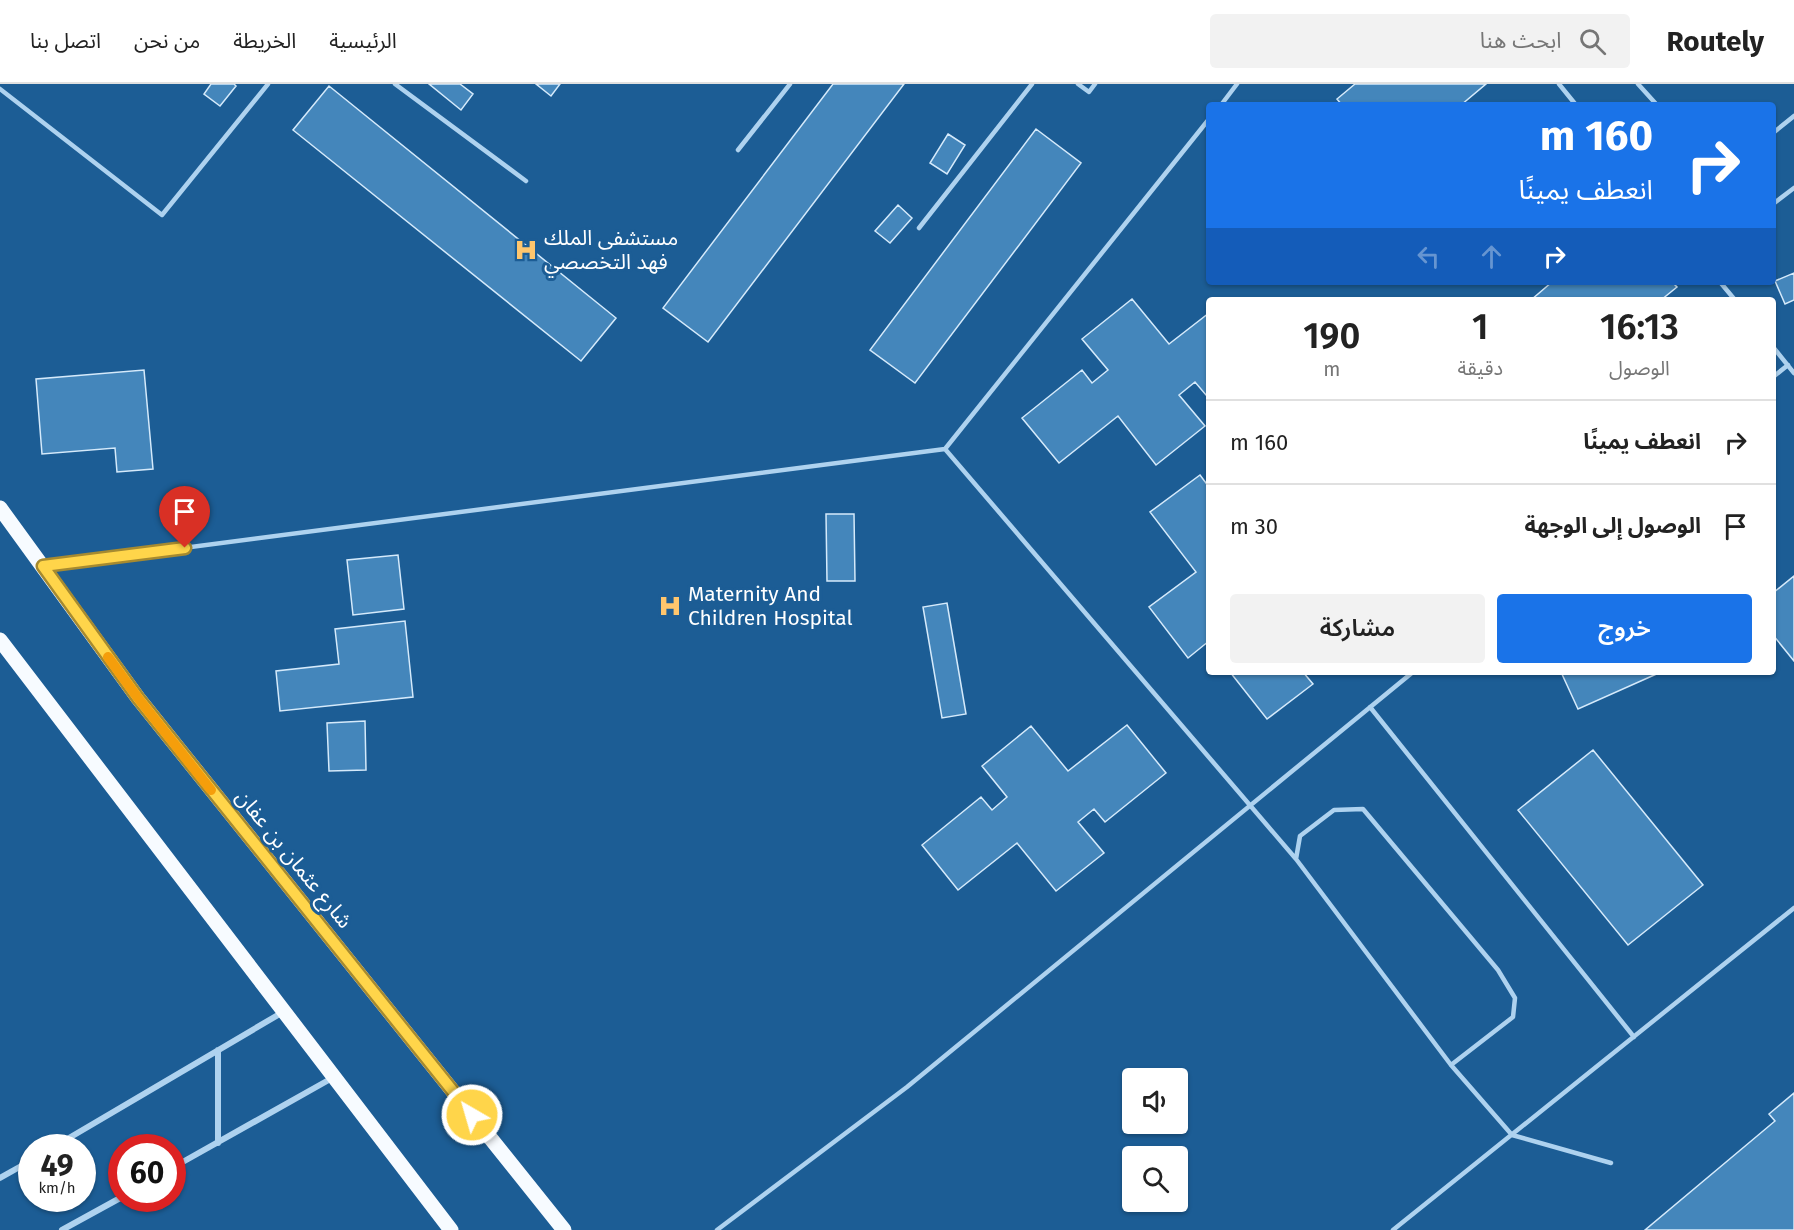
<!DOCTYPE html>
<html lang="ar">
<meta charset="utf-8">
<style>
:root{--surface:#fff;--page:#f2f2f2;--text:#222;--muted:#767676;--line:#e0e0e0;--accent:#1a73e8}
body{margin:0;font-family:"Fira Sans","Noto Sans Arabic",sans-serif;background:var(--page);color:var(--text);direction:rtl;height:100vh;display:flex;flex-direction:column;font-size:22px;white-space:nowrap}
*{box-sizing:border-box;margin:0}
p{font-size:20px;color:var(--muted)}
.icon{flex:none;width:33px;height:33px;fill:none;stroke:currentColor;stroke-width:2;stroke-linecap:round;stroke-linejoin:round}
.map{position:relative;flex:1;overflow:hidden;direction:ltr}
.details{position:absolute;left:1206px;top:213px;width:570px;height:378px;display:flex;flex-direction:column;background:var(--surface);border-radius:6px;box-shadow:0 2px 4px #0004;direction:rtl}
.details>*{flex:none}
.top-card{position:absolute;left:1206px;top:18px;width:570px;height:183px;border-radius:6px;box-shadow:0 2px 4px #0004;direction:rtl;background:#1a73e8;color:#fff;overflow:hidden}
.buttons{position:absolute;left:1122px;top:984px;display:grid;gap:12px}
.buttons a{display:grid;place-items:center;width:66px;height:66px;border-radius:6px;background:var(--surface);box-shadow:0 2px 4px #0004;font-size:30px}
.speed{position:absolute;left:18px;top:1050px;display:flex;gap:12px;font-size:30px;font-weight:700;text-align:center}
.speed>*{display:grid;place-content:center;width:78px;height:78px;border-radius:50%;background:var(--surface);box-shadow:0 2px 4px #0004;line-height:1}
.speed small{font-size:15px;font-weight:400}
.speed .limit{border:9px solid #d22;background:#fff;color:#111}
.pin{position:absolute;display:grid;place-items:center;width:51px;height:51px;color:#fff;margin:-62px -26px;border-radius:50% 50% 50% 0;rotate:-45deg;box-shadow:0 0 6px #0007}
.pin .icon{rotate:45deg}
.me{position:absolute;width:66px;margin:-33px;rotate:322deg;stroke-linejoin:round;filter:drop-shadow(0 0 4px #0008)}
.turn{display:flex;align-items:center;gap:21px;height:126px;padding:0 24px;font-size:27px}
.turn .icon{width:78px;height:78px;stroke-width:2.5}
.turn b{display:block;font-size:42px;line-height:51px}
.lanes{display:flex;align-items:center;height:57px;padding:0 24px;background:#0003;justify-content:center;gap:30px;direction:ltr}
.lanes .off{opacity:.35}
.eta{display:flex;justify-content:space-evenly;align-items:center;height:102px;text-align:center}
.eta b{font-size:36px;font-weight:600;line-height:42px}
.button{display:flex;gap:12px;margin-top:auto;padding:12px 24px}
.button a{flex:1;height:69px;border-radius:6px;background:var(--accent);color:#fff;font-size:24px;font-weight:600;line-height:69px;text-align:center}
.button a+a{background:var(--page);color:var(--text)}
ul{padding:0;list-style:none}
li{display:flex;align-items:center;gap:18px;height:84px;padding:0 24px;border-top:2px solid var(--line)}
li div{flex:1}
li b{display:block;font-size:22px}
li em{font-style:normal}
header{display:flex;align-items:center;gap:36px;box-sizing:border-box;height:84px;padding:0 30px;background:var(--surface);border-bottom:2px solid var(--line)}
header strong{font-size:28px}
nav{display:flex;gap:33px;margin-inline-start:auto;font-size:21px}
.search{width:420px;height:54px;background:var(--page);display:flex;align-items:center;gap:15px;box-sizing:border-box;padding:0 21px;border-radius:6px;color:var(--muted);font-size:22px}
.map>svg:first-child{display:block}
.building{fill:#4486bb;stroke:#d5eafb;stroke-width:1.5}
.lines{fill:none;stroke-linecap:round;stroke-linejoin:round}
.lane{stroke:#aed2ef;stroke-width:4.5}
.street{stroke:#aed2ef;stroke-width:6}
.primary{stroke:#f7fbff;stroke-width:15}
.route-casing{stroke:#a68a30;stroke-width:15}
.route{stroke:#ffd54a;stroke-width:10}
.slow{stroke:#f59e0b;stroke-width:10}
.labels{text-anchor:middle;stroke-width:6;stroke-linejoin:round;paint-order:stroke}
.poi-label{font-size:21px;fill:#fff;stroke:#1c5d95;text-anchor:start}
.street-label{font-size:21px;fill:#fff;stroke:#1c5d95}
</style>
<header>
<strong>Routely</strong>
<div class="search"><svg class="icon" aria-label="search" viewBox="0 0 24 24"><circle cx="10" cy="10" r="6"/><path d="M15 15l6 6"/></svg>ابحث هنا</div>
<nav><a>الرئيسية</a><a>الخريطة</a><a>من نحن</a><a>اتصل بنا</a></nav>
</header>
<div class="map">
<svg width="1794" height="1146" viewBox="0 0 1794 1146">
<rect width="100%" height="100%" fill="#1c5d95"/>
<path class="building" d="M211 0H234L236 2 220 22 204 10Z
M429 0H460L473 10 461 26Z
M536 0H560L551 12Z
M833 0H904L708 258 663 224Z
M1355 0H1486L1461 21H1342L1337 15Z
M329 2 616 234 581 277 293 46Z
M1036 45 1081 79 915 299 870 266Z
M948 50 965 61 947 90 930 79Z
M898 121 912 134 890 159 875 147Z
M1794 189V216L1785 220 1775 197Z
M1552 198H1672L1677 203 1661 216H1531Z
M1132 215 1169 260 1209 229V308L1206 311 1195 298 1179 311 1205 342 1156 381 1118 332 1059 379 1022 334 1082 286 1092 299 1108 286 1082 255Z
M144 286 153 385 117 388 115 364 42 370 36 295Z
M1200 391 1209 403V557L1188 574 1149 523 1196 488 1150 428Z
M826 430H854L855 497H827Z
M398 471 404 525 353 531 347 476Z
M1794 492V577L1773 551V509Z
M947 519 966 630 942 634 923 523Z
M405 537 413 613 280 627 276 587 339 580 335 545Z
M1230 588H1303L1313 600 1267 635Z
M1561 588H1661L1578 625Z
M365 637 366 686 329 687 327 639Z
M1127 641 1166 689 1105 738 1094 725 1078 738 1104 769 1056 807 1017 759 958 806 922 761 981 713 992 726 1007 713 982 682 1031 642 1068 687Z
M1593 666 1703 801 1628 861 1518 726Z
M1794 1009V1146H1645L1775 1037 1769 1030Z"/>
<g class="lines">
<path class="lane" d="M395 0 526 97
M1078 0 1089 8 1095 0
M1559 0 1576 21
M1638 0 1657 21
M0 5 162 131 268 0
M1221 21 1237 0
M1773 49 1794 32
M738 66 790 0
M1773 120 1794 104
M919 144 1032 0
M1720 198 1735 216
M1773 263 1794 289
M1773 293 1788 281
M945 365 1296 775
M45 482 945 365 1209 35
M1370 623 1634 953
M1451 981 1513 933 1515 914 1498 886 1363 725 1334 726 1300 752 1296 775 1451 981 1512 1051 1611 1079
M717 1146 907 1003 1413 588
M1393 1146 1794 824"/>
<path class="street" d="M218 966V1059
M52 1064 283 928
M172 1084 334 993
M0 1094 32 1076
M62 1146 122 1113"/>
<path class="primary" d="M0 424 138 614 564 1146
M0 556 451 1146"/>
</g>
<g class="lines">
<g class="route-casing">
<path id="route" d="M185 464 43 482 138 614 472 1031"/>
</g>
<use href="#route" class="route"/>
<path class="slow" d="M108 573 138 614 211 706"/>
</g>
<defs>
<g id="hospital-bare" transform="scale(1.8)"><path d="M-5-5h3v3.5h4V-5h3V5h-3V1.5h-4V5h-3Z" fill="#ffc66d" stroke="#1c5d95" stroke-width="2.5" paint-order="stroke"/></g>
</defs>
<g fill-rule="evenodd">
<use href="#hospital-bare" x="526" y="166"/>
<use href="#hospital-bare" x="670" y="522"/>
</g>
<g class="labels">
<g class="poi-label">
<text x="544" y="161">مستشفى الملك<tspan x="544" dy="24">فهد التخصصي</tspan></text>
<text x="688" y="517">Maternity And<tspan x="688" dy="24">Children Hospital</tspan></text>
</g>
<g class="street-label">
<text transform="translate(294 775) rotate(51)" y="7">شارع عثمان بن عفان</text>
</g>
</g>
</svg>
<div class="buttons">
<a><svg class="icon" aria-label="sound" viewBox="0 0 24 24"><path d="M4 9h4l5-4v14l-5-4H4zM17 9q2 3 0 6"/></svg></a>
<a><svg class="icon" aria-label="search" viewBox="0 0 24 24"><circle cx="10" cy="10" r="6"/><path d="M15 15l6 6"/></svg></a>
</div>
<div class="speed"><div>49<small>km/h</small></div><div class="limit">60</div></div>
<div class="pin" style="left:185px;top:464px;background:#d93025"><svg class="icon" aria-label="arrive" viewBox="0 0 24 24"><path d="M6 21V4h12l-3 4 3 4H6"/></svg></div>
<svg class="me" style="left:472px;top:1031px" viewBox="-20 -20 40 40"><circle r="17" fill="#ffd54a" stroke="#fff" stroke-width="3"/><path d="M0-11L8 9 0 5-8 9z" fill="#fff"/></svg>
<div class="top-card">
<div class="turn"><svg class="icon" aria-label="right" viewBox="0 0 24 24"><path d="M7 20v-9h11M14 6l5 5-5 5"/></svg><div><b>160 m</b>انعطف يمينًا</div></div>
<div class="lanes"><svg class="icon off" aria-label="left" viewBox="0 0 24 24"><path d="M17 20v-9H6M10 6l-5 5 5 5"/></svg><svg class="icon off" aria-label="ahead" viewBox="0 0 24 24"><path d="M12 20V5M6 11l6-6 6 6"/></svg><svg class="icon" aria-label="right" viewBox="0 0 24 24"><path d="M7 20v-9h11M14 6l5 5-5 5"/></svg></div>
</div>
<section class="details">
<div class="eta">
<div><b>16:13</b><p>الوصول</p></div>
<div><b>1</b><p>دقيقة</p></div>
<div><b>190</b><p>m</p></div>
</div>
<ul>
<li><svg class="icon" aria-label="right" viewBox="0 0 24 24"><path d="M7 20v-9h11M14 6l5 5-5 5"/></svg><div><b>انعطف يمينًا</b></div><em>160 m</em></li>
<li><svg class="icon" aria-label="arrive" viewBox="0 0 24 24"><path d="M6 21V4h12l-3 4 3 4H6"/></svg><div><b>الوصول إلى الوجهة</b></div><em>30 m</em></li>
</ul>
<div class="button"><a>خروج</a><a>مشاركة</a></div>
</section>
</div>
